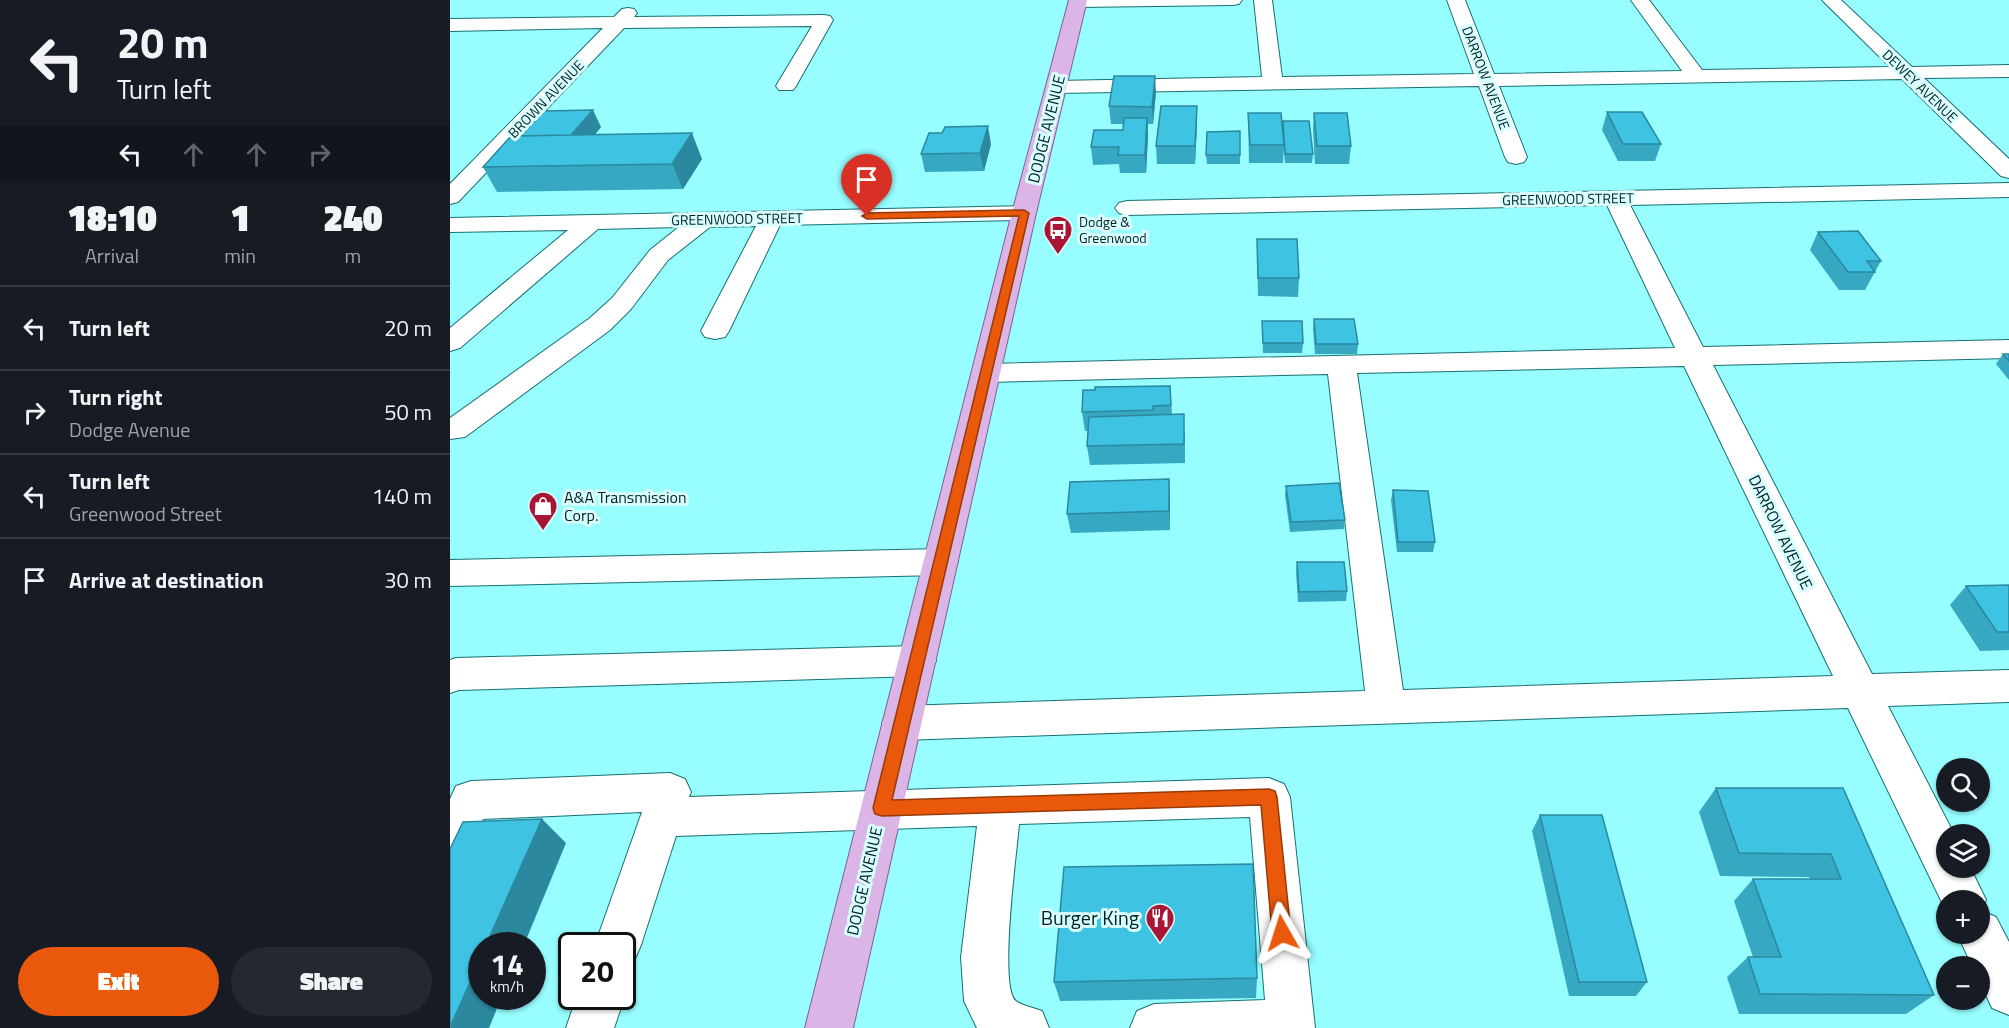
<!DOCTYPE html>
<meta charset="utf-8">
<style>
:root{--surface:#171b24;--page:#242831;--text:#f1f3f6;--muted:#9ea1a6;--line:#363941;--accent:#ea580c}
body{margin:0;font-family:"Titillium Web",sans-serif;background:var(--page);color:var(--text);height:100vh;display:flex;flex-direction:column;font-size:22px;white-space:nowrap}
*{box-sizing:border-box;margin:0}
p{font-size:20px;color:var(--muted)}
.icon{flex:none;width:33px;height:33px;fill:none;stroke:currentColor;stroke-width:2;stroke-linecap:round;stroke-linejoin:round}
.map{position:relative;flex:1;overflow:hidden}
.sheet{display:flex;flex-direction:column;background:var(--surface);width:450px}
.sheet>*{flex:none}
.banner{background:#171b24;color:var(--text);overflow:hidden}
.fabs{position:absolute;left:1486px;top:758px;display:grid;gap:12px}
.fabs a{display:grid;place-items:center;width:54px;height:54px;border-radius:50%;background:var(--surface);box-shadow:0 2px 4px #0004;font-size:30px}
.speed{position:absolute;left:18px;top:932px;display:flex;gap:12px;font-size:30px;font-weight:700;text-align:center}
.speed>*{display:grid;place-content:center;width:78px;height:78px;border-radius:50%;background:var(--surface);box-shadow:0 2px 4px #0004;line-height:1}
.speed small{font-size:15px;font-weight:400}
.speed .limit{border:3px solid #111;border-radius:9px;background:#fff;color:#111}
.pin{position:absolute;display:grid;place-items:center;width:51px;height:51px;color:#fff;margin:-62px -26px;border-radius:50% 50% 50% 0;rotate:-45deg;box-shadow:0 0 6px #0007}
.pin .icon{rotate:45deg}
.me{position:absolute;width:66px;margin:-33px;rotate:354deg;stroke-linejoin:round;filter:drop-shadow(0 0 4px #0008)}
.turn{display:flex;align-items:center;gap:21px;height:126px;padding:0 18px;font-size:27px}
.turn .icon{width:78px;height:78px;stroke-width:2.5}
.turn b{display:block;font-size:42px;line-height:51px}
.lanes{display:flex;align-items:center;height:57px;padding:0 18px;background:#0003;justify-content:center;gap:30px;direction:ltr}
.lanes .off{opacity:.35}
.eta{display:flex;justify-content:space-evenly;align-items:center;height:102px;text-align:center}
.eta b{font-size:36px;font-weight:800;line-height:42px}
.cta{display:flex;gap:12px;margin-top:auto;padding:12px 18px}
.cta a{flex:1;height:69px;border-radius:36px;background:var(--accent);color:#fff;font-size:24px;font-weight:800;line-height:69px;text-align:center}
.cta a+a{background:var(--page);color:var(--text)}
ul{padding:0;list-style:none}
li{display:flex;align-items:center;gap:18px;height:84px;padding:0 18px;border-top:2px solid var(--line)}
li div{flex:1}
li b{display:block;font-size:22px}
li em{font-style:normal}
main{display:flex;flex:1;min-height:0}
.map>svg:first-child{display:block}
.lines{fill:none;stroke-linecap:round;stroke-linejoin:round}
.minor-casing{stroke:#196f71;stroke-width:2}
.major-casing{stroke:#7e6197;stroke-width:2}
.minor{fill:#fff;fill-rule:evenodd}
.major{fill:#dab5e6;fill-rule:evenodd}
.wall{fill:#36a8c2}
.shaded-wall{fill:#2c889e}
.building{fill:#3fc3e2;stroke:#2c889e;stroke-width:1.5}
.route{fill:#ea580c;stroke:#983908;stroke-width:1.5}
.labels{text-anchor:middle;stroke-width:6;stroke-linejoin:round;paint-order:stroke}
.far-street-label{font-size:14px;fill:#002223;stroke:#d9feff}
.far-poi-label{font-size:14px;fill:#002223;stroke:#d9feff;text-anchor:start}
.street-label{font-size:16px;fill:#002223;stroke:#d9feff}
.poi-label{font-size:16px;fill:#002223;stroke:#d9feff;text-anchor:start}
.near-poi-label{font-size:20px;fill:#002223;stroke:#d9feff;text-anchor:end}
</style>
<main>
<section class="sheet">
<div class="banner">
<div class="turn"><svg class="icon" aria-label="left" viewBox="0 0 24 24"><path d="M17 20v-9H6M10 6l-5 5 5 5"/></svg><div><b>20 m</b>Turn left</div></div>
<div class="lanes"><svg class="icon" aria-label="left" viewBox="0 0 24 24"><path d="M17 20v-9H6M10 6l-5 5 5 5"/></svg><svg class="icon off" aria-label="ahead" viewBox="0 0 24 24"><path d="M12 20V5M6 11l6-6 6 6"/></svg><svg class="icon off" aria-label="ahead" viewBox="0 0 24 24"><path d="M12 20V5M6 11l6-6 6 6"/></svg><svg class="icon off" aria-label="right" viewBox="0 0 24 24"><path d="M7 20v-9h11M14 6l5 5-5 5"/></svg></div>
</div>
<div class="eta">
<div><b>18:10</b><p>Arrival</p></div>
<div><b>1</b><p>min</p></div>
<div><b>240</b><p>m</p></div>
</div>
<ul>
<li><svg class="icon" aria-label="left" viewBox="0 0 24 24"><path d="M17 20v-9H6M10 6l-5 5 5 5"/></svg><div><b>Turn left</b></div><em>20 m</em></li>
<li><svg class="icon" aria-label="right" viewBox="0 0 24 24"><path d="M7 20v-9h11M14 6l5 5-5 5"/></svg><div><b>Turn right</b><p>Dodge Avenue</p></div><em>50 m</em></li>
<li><svg class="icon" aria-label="left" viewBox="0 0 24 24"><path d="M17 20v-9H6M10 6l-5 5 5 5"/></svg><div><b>Turn left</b><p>Greenwood Street</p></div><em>140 m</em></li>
<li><svg class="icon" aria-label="arrive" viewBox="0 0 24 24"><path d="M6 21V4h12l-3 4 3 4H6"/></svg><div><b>Arrive at destination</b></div><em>30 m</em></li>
</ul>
<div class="cta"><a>Exit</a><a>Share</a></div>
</section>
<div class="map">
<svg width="1559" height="1028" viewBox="0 0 1559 1028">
<rect width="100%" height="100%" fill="#97fdff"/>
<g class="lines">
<g class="minor-casing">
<path id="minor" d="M620 0H792L789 4 783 5 627 7 621 6Z
M804 0H822L832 77 1024 74 997 0H1015L1044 74 1232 71 1181 0H1199L1252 70 1440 67 1372 0H1391L1462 67 1559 65V77L1474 78 1559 159V178L1551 176 1452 79 1049 86 1077 157 1074 162 1066 164 1058 162 1055 157 1029 86 606 93 599 91 596 87 599 83 606 81 812 77Z
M178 8 184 9 187 13 184 17 374 15 380 16 383 20 346 86 343 90H329L326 86 362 26 174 28 8 202 0 204V184L153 28 0 31V19L164 17 172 9Z
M1559 183V197L1180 205 1253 347 1559 340V358L1263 365 1422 674 1559 670V702L1438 706 1504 834H1497V867H1520L1536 900 1532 911 1546 917 1559 942V1015L1542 1008 1530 982V966H1522L1507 933H1530V900H1497V913L1398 708 452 740 438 735 432 723 438 711 452 706 915 691 878 374 536 382 526 379 522 373 526 367 536 364 1225 348 1157 205 677 215 669 213 665 208 669 203 677 201ZM1234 366 1383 676 953 690 907 373Z
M574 206 582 208 586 213 582 218 574 220 330 225 279 331 275 337 265 339 255 337 251 331 306 226 260 227 218 260 181 309 160 330 15 437 0 439V418L140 318 163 297 200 250 229 227 148 229 10 348 0 351V328L118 230 0 232V218Z
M491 549 503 553 508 562 503 571 491 575 0 586V560Z
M467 646 480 650 486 661 480 672 467 676 9 690 0 693V660L6 658Z
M220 773 235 779 241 792 239 797 819 778 834 784 840 797 865 1028H680L687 1011 704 1004 815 1000 800 817 569 824C567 850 548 988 566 1001 572 1006 585 1008 592 1011L599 1028H527L514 1001 511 957 527 826 226 836 191 945 184 961 172 966V945H145L192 812 33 819 15 856 0 862V799L6 786 21 781Z
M172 991 175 996 164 1028H116L127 996H172Z"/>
</g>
<g class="major-casing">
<path id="major" d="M619 0H637L586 213 403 1028H355L562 213Z"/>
</g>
<use href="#minor" class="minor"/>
<use href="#major" class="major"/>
</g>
<path class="wall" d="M706 92 703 124H698V136L696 173H670L669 164 643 165 641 147 673 130V124H661L659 106Z
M747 106V123L745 164H707L706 146Z
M1157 112 1211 144 1205 161H1168L1152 130Z
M798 113 834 145 833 163H799Z
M864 113 901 146 899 164H865L863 130Z
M833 121 863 154 862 163H835L832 130Z
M151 127 144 135 252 159 233 189 47 192 33 167 71 136Z
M790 131V164H757L756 155Z
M541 144 534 171 475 172 471 154Z
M1368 232 1431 261 1415 290H1389L1360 250Z
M807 239 849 278 848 297 808 296Z
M864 319 908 344 907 354H865L863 329Z
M812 321 853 343 852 353H813Z
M1553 354H1559V380L1546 364Z
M720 386 722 414 735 433V463L640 465 637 446 638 431H635L632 412Z
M719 479 720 530 621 533 617 514Z
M836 486 895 520 894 529 840 532 835 495Z
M943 490 985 542 983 552H947L941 500Z
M847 562 897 591 896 601 848 602 846 572Z
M1559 585V650L1530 651 1500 605 1516 586Z
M1266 788H1393L1484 995 1456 1014H1289L1277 977 1298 957H1303L1284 901 1303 879H1360L1359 877 1270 876 1249 812Z
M1090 815 1197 982 1186 996H1119L1082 831Z
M807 978 806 998 610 1001 604 982Z"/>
<path class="shaded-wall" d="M705 76 706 92 703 124 702 107Z
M747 106V123L745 164V146Z
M143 110 151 127 124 161 115 143Z
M697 118 698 136 696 173 695 155Z
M538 126 541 144 534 171 530 153Z
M242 133 252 159 233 189 222 164Z
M719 479 720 498V530L719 511Z
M92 819 116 843 74 945H36Z
M32 956V996H52L39 1028H0Z"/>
<path class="building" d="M664 76H705L702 107 659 106Z
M711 106H747L745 146H706Z
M143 110 121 135 71 136 94 111Z
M1157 112H1192L1211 144H1173Z
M798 113H831L834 145H800Z
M864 113H897L901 146H867Z
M674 118H697L695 155H668L669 147H641L644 130H673Z
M833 121H859L863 154H835Z
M538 126 530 153 471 154 479 133H492L495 127Z
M790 131V155H756L757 132Z
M242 133 222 164 33 167 61 136Z
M1408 231 1431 261H1417L1425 272H1398L1368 232Z
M807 239H847L849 278H808Z
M864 319H904L908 344H866Z
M812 321H852L853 343H813Z
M1553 354H1559V361Z
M720 386 721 405 703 406V410L632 412 633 390H645V387Z
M734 414V444L637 446 639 417Z
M719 479V511L617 514 620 482Z
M889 483 895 520 841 522 836 486Z
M943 490 978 491 985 542H948Z
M847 562H894L897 591 849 592Z
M1559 585V632H1547L1516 586Z
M1266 788H1393L1484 995 1310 994 1298 957H1331L1303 879H1391L1381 854 1289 853Z
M1090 815H1152L1197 982H1129Z
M92 819 36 945H32V956L0 1027V849L13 822Z
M803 864 807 978 604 982 614 867Z"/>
<path class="route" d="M574 210 579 213 442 800 819 789 825 791 827 797 841 933 838 939 832 942 825 939 822 933 811 805 432 816 425 814 423 808 569 216 417 219 412 216 417 213Z"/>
<defs>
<g id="bus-pin" transform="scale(1.5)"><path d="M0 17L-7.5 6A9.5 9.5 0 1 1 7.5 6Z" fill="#ab1535" stroke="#d9feff"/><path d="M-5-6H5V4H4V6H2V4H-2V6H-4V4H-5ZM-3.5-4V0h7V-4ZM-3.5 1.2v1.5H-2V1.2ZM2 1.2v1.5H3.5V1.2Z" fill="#fff"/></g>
<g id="shop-pin" transform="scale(1.5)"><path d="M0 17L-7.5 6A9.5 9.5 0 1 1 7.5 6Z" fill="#ab1535" stroke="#d9feff"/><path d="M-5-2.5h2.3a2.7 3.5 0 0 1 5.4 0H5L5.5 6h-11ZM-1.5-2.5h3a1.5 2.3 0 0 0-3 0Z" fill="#fff"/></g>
<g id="restaurant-pin" transform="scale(1.5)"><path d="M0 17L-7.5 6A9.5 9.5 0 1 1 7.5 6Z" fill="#ab1535" stroke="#d9feff"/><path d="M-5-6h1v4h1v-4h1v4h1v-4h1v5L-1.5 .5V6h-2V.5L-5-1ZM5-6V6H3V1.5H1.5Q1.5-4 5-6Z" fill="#fff"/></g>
</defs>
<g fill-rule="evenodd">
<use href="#bus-pin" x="608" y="230"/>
<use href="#shop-pin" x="93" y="506"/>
<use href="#restaurant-pin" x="710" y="918"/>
</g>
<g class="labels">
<g class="far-street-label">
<text transform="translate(1036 78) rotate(69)" y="5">DARROW AVENUE</text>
<text transform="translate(1470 86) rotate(44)" y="5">DEWEY AVENUE</text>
<text transform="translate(96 99) rotate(-46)" y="5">BROWN AVENUE</text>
<text transform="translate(1118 199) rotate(-1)" y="5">GREENWOOD STREET</text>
<text transform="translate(287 219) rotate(-1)" y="5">GREENWOOD STREET</text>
</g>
<g class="far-poi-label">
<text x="629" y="227">Dodge &amp;<tspan x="629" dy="16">Greenwood</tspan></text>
</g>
<g class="street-label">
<text transform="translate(596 129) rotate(-76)" y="6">DODGE AVENUE</text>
<text transform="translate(1331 532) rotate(64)" y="6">DARROW AVENUE</text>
<text transform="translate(414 881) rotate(-77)" y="6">DODGE AVENUE</text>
</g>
<g class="poi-label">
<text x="114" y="503">A&amp;A Transmission<tspan x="114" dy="18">Corp.</tspan></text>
</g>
<g class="near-poi-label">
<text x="689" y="925">Burger King</text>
</g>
</g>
</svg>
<div class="fabs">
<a><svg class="icon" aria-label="search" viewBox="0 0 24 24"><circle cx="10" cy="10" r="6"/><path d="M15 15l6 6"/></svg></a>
<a><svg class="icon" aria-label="layers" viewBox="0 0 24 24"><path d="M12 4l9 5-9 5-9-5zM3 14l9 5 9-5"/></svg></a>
<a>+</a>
<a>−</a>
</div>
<div class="speed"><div>14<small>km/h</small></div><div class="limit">20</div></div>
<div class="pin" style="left:417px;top:216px;background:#d93025"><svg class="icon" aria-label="arrive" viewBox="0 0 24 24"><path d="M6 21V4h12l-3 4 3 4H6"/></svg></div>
<svg class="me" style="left:832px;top:933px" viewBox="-20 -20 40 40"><path d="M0-17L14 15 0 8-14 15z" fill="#ea580c" stroke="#fff" stroke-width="4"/></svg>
</div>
</main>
